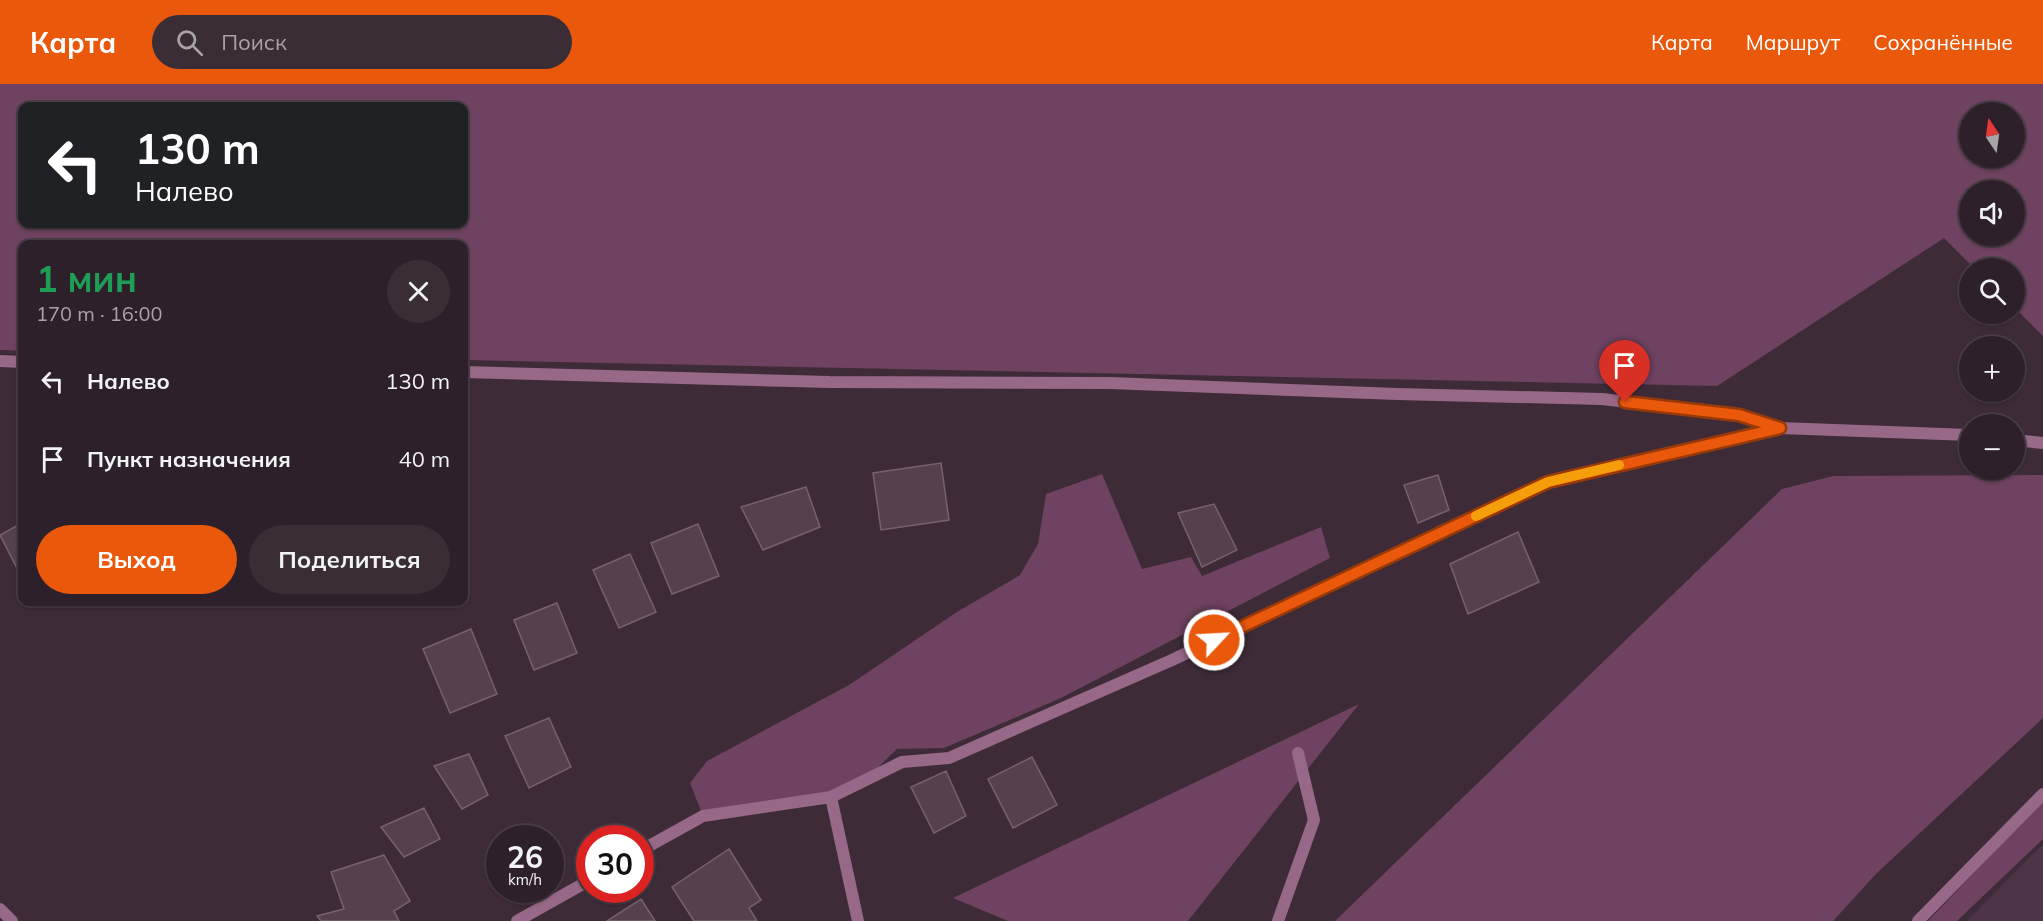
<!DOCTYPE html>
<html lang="ru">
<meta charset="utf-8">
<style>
:root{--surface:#2e202a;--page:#3a2d36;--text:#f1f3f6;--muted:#a7a3a8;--line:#493e47;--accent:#ea580c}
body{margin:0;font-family:Mulish,sans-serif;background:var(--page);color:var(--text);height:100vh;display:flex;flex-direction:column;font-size:22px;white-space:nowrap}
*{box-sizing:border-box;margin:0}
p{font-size:20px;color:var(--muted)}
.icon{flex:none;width:33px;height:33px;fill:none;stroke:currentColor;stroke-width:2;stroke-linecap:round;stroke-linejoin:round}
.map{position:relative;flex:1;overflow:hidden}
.panel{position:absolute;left:18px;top:156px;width:450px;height:366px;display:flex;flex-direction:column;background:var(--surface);border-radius:12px;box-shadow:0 2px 4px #0004,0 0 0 2px var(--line)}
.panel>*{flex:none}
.hud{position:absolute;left:18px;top:18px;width:450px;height:126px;border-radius:12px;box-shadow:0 2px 4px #0004,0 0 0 2px var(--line);background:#202124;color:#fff;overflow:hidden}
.needle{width:39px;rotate:347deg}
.tools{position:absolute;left:1959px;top:18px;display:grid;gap:12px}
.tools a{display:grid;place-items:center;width:66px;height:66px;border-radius:50%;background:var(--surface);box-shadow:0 2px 4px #0004,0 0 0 2px var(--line);font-size:30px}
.speed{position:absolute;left:486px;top:741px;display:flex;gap:12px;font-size:30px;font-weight:700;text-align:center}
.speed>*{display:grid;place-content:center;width:78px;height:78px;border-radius:50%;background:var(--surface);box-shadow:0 2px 4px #0004,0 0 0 2px var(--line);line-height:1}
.speed small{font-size:15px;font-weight:400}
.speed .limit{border:9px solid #d22;background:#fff;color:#111}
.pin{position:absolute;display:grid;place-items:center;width:51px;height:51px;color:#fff;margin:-62px -26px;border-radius:50% 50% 50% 0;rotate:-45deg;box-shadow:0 0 6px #0007}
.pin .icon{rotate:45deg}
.me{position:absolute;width:66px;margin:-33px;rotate:65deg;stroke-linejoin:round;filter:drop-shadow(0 0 4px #0008)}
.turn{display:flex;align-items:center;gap:21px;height:126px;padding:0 18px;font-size:27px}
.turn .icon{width:78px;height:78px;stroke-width:2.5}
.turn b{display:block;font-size:42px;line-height:51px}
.round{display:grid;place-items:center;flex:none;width:63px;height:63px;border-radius:32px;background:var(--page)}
.summary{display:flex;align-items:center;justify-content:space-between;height:102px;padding:0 18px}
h1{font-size:36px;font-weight:700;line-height:45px;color:#1e9e55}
.cta{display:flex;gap:12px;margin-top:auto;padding:12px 18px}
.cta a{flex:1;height:69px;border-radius:36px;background:var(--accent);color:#fff;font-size:24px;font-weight:700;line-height:69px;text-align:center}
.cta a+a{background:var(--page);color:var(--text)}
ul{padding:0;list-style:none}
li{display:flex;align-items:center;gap:18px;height:78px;padding:0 18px}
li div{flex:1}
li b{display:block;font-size:22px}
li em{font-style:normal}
header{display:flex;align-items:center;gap:36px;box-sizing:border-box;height:84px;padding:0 30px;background:var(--accent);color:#fff}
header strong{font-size:28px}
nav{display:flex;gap:33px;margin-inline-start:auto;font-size:21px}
.search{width:420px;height:54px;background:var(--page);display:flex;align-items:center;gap:15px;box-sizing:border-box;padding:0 21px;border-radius:33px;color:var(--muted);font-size:22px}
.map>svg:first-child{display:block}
.built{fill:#4d3546}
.green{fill:#6e4260;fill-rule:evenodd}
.building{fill:#55414e;stroke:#77616f;stroke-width:1.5}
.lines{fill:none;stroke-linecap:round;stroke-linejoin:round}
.lane{stroke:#976887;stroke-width:12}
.street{stroke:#976887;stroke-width:12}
.route-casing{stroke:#983908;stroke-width:15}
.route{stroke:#ea580c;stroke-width:10}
.slow{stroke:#f59e0b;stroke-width:10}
</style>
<header>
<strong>Карта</strong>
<div class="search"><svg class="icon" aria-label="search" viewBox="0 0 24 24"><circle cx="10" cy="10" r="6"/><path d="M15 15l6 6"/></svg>Поиск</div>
<nav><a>Карта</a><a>Маршрут</a><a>Сохранённые</a></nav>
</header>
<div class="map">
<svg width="2043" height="837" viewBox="0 0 2043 837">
<rect width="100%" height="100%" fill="#3e2b38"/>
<path class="built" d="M2043 760V837H1967Z"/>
<path class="green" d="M0 0H2043V252L2015 224 2014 184H1974L1944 154 1717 302 464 276V160H22V267L0 266ZM22 22H464V140H22ZM1970 28H2014V74H1970ZM1970 106H2014V152H1970Z
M1102 390 1142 485 1191 473 1202 492 1321 443 1330 474 1061 614 944 664 897 665 851 710 703 732 690 699 707 677 849 601 957 528 1020 491 1038 460 1046 410Z
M2043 391V634L1876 790 1833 837H1335L1782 405 1833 392Z
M1359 620 1188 837H1008L953 814Z
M2043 717V755L1957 837H1928Z"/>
<path class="building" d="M941 379 949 436 881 446 873 389Z
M1438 391 1449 426 1418 439 1404 401Z
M806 403 820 443 763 466 741 423Z
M1214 420 1237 466 1202 483 1178 429Z
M22 439V494L0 451Z
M698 440 719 492 672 510 651 459Z
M1518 448 1539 498 1468 530 1450 480Z
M630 470 656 528 619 544 593 486Z
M557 519 577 569 534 586 514 536Z
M471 545 497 610 450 629 423 565Z
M549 634 571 683 529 704 505 652Z
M469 670 488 711 462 725 434 682Z
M1032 673 1057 721 1013 744 988 695Z
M946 687 966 732 934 749 911 703Z
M424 724 440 755 404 773 381 743Z
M729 765 761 816 749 824 757 837H694L672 803Z
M384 771 410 817 394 827 399 837H321L317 832 344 825 331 788Z
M641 815 655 837H607Z"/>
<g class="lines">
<path class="lane" d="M0 277 22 278
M464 288 830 298 1110 299 1397 310 1602 315 1739 331 1780 344 1970 351
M2014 356 2043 359"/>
<path class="street" d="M831 713 858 837
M640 767 703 732 831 713 902 678 949 674 1172 576 1548 398 1780 344
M0 825 12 837
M517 837 590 796
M1278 837 1314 736 1298 669
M1918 837 2043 710"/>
</g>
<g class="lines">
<g class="route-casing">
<path id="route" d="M1214 556 1548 398 1780 344 1739 331 1625 318"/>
</g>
<use href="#route" class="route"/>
<path class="slow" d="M1476 432 1548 398 1619 381"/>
</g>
</svg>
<div class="tools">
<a><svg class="needle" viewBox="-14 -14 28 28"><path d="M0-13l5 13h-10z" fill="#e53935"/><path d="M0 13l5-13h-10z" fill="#a7a3a8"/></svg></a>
<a><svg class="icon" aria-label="sound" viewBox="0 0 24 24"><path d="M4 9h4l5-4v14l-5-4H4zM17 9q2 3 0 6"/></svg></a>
<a><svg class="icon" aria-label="search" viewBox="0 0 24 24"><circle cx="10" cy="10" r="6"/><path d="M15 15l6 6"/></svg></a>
<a>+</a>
<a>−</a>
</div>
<div class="speed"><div>26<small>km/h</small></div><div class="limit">30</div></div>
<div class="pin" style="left:1625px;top:318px;background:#d93025"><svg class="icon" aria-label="arrive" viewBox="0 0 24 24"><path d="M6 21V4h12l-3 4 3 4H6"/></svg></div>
<svg class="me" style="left:1214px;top:556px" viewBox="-20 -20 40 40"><circle r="17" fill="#ea580c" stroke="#fff" stroke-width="3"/><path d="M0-11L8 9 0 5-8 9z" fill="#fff"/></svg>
<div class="hud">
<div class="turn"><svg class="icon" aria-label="left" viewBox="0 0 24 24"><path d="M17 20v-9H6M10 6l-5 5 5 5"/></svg><div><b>130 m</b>Налево</div></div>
</div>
<section class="panel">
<div class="summary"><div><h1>1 мин</h1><p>170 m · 16:00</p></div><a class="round"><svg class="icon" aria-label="close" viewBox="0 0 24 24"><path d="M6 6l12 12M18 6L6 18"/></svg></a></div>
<ul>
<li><svg class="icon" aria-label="left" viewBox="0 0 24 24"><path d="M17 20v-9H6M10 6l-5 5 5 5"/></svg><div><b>Налево</b></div><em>130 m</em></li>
<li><svg class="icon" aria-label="arrive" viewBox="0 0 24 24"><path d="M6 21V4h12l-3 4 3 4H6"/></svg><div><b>Пункт назначения</b></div><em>40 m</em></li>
</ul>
<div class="cta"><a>Выход</a><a>Поделиться</a></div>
</section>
</div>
